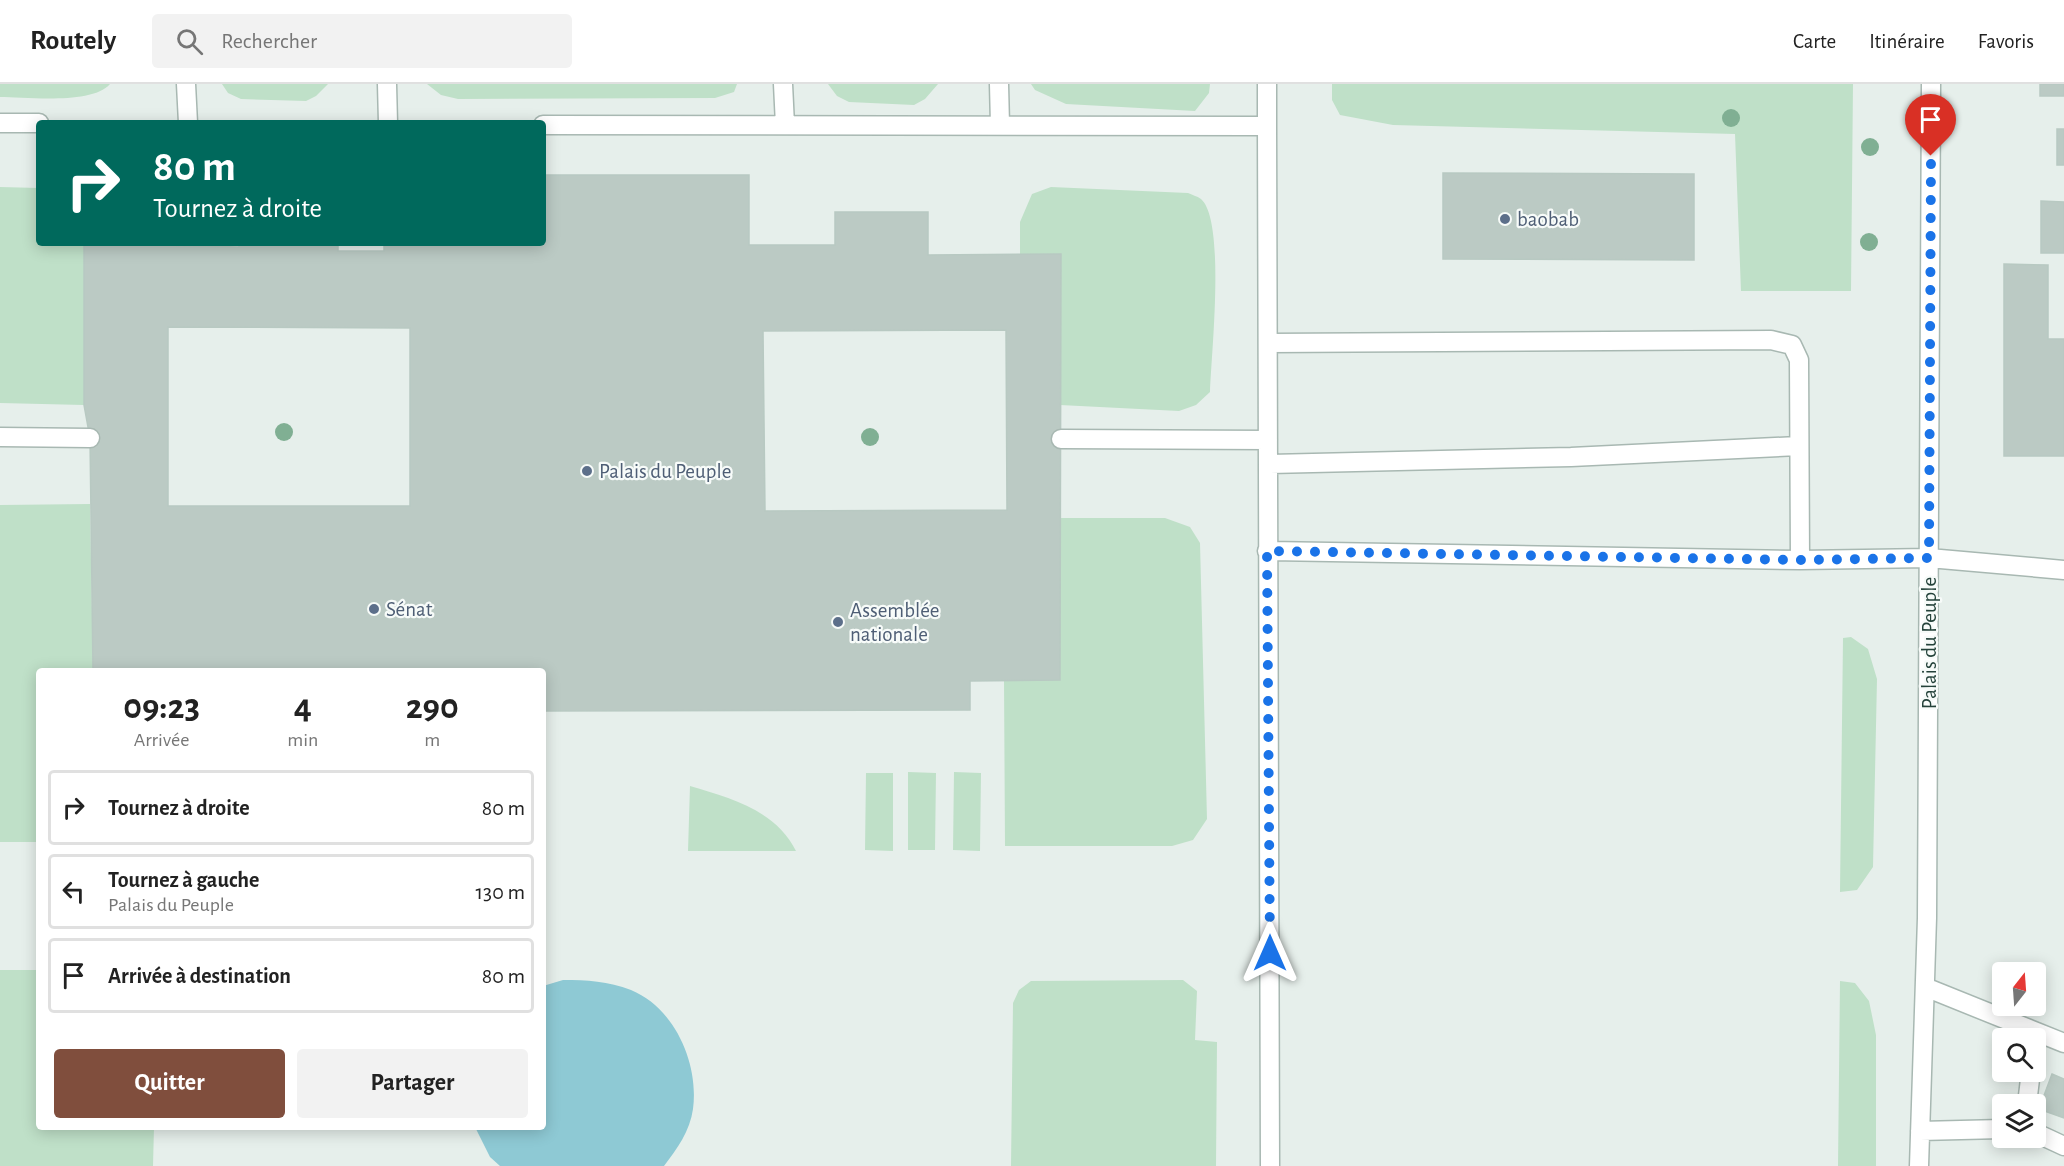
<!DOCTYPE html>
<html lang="fr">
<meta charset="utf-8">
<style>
:root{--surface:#fff;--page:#f2f2f2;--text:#222;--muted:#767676;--line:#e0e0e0;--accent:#804e3d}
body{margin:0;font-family:"Alegreya Sans",sans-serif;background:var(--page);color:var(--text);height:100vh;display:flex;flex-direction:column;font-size:22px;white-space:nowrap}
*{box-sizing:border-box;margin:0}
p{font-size:20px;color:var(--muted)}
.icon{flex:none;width:33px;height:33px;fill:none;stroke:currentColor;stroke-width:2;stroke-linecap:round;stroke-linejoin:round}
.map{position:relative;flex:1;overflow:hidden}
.panel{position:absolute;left:36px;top:584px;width:510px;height:462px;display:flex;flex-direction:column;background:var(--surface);border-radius:6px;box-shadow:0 3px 15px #0003}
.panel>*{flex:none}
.guide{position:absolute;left:36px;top:36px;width:510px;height:126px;border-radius:6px;box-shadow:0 3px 15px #0003;background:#00695c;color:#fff;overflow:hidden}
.needle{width:39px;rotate:17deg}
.controls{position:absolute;left:1992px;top:878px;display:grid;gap:12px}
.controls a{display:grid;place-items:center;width:54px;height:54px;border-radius:6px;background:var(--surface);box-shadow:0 3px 15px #0003;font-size:30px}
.pin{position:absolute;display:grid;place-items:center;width:51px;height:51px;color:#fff;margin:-62px -26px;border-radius:50% 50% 50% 0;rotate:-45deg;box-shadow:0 0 6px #0007}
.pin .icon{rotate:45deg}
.me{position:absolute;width:66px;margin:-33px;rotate:0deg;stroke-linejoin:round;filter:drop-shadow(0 0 4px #0008)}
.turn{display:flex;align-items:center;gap:21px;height:126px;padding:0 18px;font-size:27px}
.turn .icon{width:78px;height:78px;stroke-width:2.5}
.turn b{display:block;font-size:42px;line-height:51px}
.eta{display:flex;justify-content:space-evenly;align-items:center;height:102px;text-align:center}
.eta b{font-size:36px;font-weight:600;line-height:42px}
.button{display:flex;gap:12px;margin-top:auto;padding:12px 18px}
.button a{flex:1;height:69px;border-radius:6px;background:var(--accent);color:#fff;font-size:24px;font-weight:600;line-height:69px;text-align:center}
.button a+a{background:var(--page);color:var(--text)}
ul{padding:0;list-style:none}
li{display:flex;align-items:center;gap:18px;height:75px;margin:0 12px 9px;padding:0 6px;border:3px solid var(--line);border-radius:6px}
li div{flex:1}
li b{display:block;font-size:22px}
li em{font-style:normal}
header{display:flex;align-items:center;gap:36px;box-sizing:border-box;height:84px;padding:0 30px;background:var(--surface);border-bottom:2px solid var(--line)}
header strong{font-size:28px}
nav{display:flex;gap:33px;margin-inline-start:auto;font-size:21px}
.search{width:420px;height:54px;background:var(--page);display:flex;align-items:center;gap:15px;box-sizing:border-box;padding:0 21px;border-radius:6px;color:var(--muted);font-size:22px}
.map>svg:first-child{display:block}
.green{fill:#bfe0c8}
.water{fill:#8ec9d4}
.building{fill:#bbcac4;stroke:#b8c9c2;stroke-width:1.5;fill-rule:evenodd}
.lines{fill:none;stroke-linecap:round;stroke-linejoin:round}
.minor-casing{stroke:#a8b8b2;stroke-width:21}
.minor{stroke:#fff;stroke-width:18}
.tree{fill:#80af93}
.route{stroke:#1a73e8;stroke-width:10;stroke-dasharray:0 18}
.service-dot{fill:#5c6f8a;stroke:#f7fbf9;stroke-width:2}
.labels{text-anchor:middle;stroke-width:4.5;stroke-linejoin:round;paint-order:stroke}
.service-label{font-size:21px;fill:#4e5e75;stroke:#f7fbf9;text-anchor:start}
.street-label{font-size:21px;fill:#24423a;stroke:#f7fbf9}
</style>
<header>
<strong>Routely</strong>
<div class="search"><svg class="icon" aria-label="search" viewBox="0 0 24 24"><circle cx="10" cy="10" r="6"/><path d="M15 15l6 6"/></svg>Rechercher</div>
<nav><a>Carte</a><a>Itinéraire</a><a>Favoris</a></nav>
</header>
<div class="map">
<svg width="2064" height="1082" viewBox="0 0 2064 1082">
<rect width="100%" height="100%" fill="#e6efeb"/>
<path class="green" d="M0 0H110C92 21 26 13 0 13Z
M222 0H328L316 12 306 17 241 15 228 9Z
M427 0H737L734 8 715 14 458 15 441 11Z
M828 0H938L925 15 914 21 849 18 837 12Z
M1031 0H1210L1209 9 1195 27 1066 20 1035 6Z
M1332 0H1853L1851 207H1741L1735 50 1393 41 1340 31 1332 16Z
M0 103 39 104V159H84V321L0 319Z
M1051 103 1188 109C1192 111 1197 112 1201 115 1226 137 1211 272 1210 308L1196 321 1179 327 1060 321V170H1020V138L1032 110Z
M90 420 93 586H39V758H0V421Z
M1060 434H1165L1190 443 1200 459 1207 735 1193 756 1172 762H1005L1004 596H1060Z
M1851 553 1868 565 1877 595 1873 783 1857 806 1840 808 1843 554Z
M908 688 936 689 935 766H908Z
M954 688 981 689 980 767 953 766Z
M866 689H893V767L865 766Z
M690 702C730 714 776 726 796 767H688Z
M0 886H39V1042L154 1043 153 1082H0Z
M1183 896 1197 907 1195 956 1217 958 1216 1082H1011L1013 919 1019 906 1031 897Z
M1840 897 1855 899 1869 917 1876 951V1082H1838Z"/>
<path class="water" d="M563 896C587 896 608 897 631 906 675 924 699 980 693 1025 690 1047 677 1065 664 1082H500L490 1073 475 1043 543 1042V902Z"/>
<path class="building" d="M2040 0H2064V12H2040Z
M2057 45H2064V81H2057Z
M1443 89 1694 90V176L1443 175Z
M543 91H749V161H835V128H928V171L1061 170 1060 596 970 597V626L543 627V586H93L90 354 84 321V159L239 163V159H338V167H384V159H543ZM168 243 410 244V422H168ZM1006 246 1007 426 765 427 763 247Z
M2041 117 2064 118V169H2041Z
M2004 180 2048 181V255H2064V372H2004Z
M2052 990 2064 995V1034L2039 1025Z"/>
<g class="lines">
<g class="minor-casing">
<path id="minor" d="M186 0 188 39
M387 0 388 39
M783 0 785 41
M999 0 1000 41
M0 39H39
M543 41 1267 42 1270 1082
M1267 42V0
M0 353 90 354
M1061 355 1268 356
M1268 380 1571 373 1798 362
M1267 467 1800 476 1799 276 1792 261 1771 256 1268 259
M1800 476 1929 474 2064 486
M1925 903 2064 959
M2027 1020 2031 987
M1920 1047 2002 1045
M2036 1049 2064 1062
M1919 1082 1927 834 1931 0"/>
</g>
<use href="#minor" class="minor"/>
</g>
<g class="tree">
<circle cx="1731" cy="34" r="9"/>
<circle cx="1870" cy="63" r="9"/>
<circle cx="1869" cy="158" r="9"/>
<circle cx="284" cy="348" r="9"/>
<circle cx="870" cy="353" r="9"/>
</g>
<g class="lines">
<path class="route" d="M1270 869 1267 467 1800 476 1929 474 1931 72"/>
</g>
<g class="service-dot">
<circle cx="1505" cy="135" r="6"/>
<circle cx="587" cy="387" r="6"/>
<circle cx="374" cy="525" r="6"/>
<circle cx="838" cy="538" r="6"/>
</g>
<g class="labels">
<g class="service-label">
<text x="1517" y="142">baobab</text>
<text x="599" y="394">Palais du Peuple</text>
<text x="386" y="532">Sénat</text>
<text x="850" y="533">Assemblée<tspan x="850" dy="24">nationale</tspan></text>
</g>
<g class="street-label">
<text transform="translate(1929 559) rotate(-90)" y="7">Palais du Peuple</text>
</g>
</g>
</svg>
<div class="controls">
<a><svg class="needle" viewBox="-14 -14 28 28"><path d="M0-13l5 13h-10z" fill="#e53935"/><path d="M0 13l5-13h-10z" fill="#767676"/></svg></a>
<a><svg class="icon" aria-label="search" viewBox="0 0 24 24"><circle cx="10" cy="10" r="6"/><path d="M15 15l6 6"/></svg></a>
<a><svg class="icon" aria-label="layers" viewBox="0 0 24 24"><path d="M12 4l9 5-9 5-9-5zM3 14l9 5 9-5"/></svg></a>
</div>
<div class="pin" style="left:1931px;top:72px;background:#d93025"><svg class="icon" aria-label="arrive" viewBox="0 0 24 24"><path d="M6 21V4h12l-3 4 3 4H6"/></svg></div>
<svg class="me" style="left:1270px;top:869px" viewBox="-20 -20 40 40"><path d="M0-17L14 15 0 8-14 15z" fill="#1a73e8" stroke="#fff" stroke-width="4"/></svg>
<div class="guide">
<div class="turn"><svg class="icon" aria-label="right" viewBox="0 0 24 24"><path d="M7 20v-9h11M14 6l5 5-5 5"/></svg><div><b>80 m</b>Tournez à droite</div></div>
</div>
<section class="panel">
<div class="eta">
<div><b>09:23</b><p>Arrivée</p></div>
<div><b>4</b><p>min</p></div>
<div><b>290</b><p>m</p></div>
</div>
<ul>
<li><svg class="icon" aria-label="right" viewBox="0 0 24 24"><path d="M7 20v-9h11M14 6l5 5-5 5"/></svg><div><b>Tournez à droite</b></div><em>80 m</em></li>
<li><svg class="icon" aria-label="left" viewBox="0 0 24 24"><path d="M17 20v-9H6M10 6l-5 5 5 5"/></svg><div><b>Tournez à gauche</b><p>Palais du Peuple</p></div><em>130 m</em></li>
<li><svg class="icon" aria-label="arrive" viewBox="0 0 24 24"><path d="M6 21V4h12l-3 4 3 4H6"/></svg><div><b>Arrivée à destination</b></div><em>80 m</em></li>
</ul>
<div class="button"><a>Quitter</a><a>Partager</a></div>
</section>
</div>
